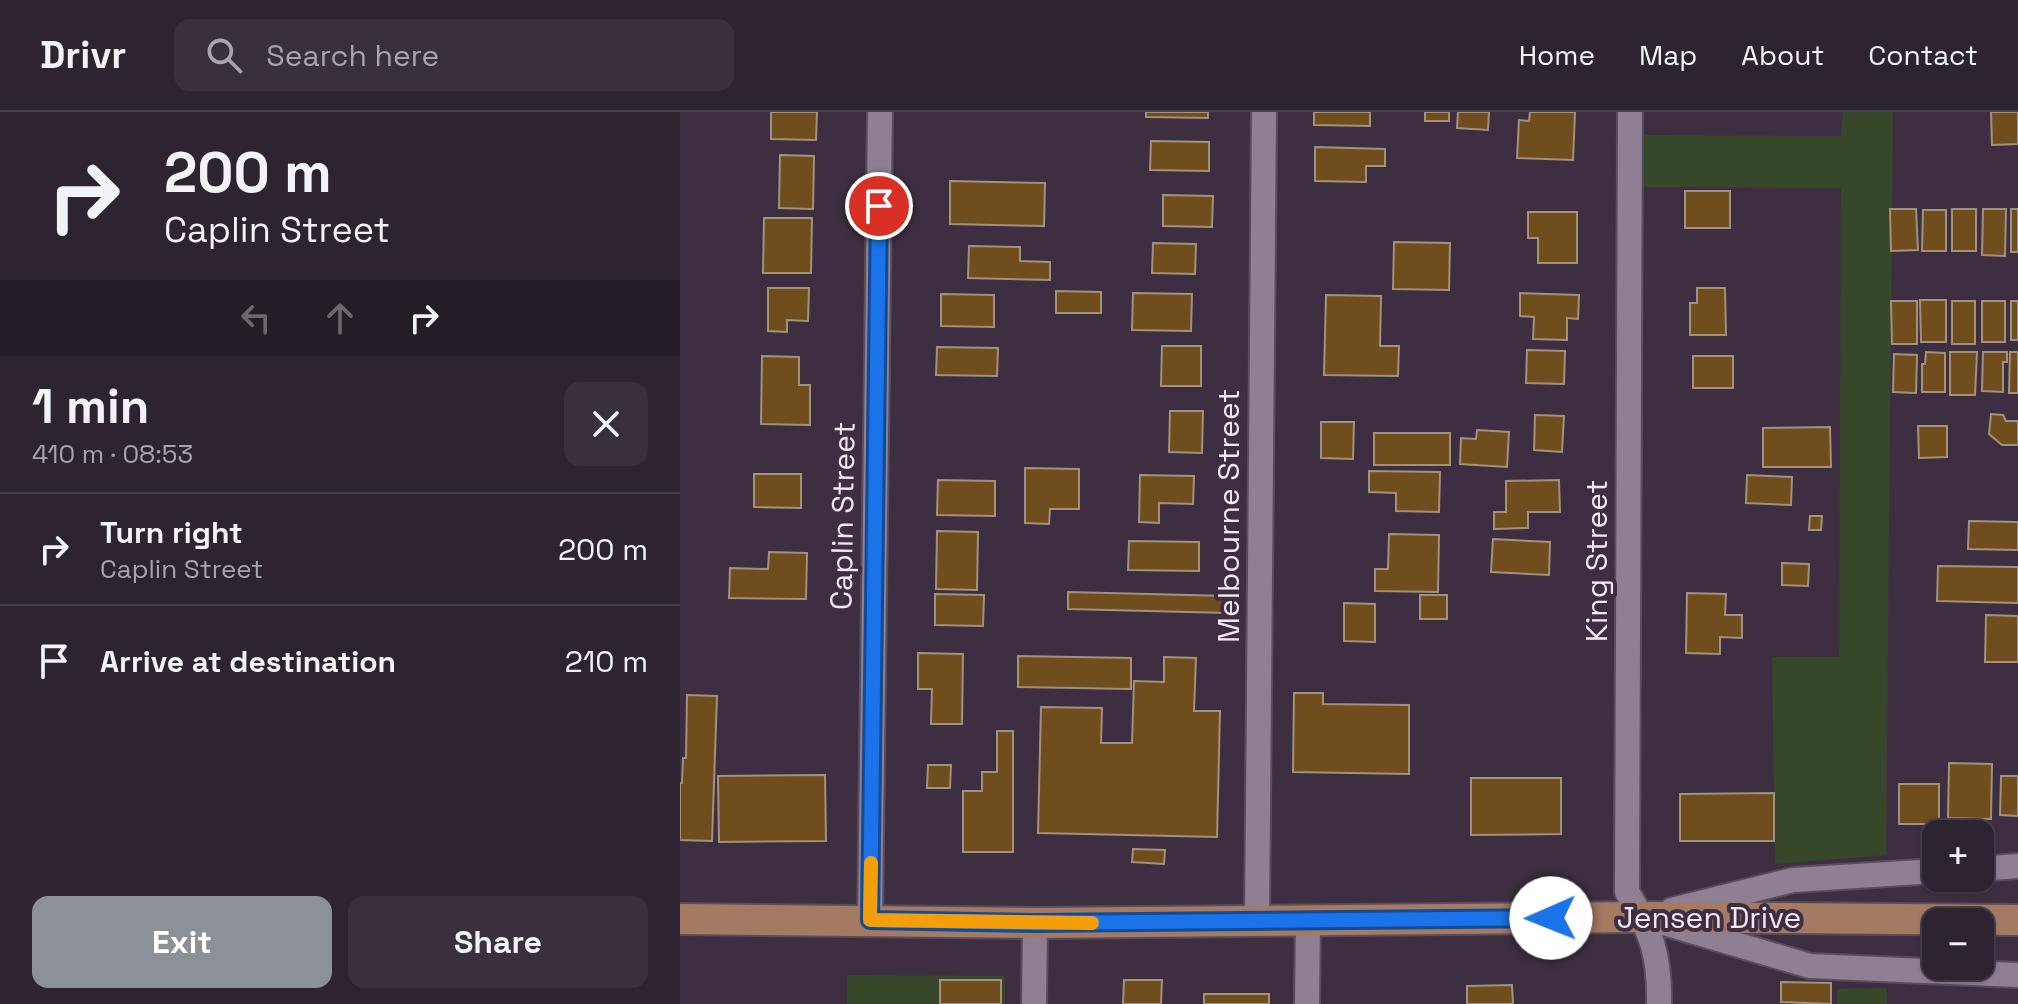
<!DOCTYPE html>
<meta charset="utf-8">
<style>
:root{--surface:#2e2331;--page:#3a2f3d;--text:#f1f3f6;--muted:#a7a4ab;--line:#49404d;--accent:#8c9099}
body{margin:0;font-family:"Space Grotesk",sans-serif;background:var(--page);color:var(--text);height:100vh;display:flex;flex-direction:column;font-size:30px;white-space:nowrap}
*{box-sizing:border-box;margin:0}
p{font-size:26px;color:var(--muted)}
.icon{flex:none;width:44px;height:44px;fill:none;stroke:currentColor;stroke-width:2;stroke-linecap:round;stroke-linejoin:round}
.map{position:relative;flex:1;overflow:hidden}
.side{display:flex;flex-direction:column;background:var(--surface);width:680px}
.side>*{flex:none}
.top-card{background:#2e2331;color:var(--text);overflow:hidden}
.buttons{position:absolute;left:1242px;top:708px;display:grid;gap:16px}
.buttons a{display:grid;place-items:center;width:72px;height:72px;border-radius:16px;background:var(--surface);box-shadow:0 2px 6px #0004,0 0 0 2px var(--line);font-size:40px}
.pin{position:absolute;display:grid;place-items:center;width:68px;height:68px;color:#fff;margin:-34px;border:4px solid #fff;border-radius:50%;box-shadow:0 2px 8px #0007}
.me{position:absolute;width:88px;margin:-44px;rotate:269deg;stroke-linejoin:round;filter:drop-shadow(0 0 6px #0008)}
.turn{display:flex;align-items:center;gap:28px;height:168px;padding:0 32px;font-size:36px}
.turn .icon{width:104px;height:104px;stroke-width:2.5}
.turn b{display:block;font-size:56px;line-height:68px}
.lanes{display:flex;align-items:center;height:76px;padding:0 32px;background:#0003;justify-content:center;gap:40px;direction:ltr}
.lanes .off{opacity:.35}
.round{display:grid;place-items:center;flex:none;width:84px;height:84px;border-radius:16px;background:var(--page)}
.head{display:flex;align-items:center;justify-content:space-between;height:136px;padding:0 32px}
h1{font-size:48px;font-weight:800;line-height:60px}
.action{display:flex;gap:16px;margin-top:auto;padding:16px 32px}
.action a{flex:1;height:92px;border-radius:16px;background:var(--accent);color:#fff;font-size:32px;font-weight:800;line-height:92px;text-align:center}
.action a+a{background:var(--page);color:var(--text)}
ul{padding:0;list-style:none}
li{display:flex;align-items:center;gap:24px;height:112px;padding:0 32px;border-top:2px solid var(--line)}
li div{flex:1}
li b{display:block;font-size:30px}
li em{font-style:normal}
header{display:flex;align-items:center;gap:48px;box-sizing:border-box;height:112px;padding:0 40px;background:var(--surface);border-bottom:2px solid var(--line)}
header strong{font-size:38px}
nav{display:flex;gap:44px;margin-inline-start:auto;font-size:28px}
.search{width:560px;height:72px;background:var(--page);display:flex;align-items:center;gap:20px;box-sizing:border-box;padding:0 28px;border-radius:16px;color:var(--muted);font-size:30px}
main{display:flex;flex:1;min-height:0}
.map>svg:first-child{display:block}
.green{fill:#37482a}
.building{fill:#6f4d1c;stroke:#a2917c;stroke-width:2}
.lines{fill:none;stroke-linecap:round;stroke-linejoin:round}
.minor-casing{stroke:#594d5c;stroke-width:28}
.major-casing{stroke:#594d5c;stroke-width:34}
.minor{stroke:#8f7f93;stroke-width:24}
.major{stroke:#a57a62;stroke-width:30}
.route-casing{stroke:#114b97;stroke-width:20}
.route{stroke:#1a73e8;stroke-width:14}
.slow{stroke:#f59e0b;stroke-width:14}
.labels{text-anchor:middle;stroke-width:8;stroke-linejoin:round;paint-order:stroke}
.street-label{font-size:30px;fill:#f1e8f4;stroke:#3d2f41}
</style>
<header>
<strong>Drivr</strong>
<div class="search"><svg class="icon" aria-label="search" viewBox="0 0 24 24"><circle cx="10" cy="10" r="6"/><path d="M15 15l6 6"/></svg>Search here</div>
<nav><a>Home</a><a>Map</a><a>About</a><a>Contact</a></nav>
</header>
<main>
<section class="side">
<div class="top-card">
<div class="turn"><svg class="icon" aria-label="right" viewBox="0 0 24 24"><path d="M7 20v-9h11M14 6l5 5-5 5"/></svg><div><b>200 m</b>Caplin Street</div></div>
<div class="lanes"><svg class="icon off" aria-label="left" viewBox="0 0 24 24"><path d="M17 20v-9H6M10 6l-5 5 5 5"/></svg><svg class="icon off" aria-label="ahead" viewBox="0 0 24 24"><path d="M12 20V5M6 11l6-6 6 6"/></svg><svg class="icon" aria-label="right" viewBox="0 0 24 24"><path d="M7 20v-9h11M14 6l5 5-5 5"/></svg></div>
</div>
<div class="head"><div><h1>1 min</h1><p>410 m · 08:53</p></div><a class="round"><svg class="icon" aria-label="close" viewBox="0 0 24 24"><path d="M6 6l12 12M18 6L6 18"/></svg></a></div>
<ul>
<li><svg class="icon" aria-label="right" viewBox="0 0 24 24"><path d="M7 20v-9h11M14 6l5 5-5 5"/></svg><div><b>Turn right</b><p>Caplin Street</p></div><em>200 m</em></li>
<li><svg class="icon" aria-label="arrive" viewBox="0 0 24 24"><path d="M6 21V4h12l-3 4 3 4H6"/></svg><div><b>Arrive at destination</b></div><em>210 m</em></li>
</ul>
<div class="action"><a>Exit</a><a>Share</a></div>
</section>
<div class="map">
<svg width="1338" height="892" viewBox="0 0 1338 892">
<rect width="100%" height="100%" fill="#3d2f41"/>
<path class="green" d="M1163 0H1213L1206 743 1095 752 1092 545H1159L1161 76 961 75V23L1161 24Z
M167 863 325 864V892H167Z
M1207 876V892H1157V877Z"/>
<path class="building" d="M91 0H137L136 28 91 27Z
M466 0H528V6L466 5Z
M634 0H690V14L634 13Z
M745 0H769V9H745Z
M778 0H809L808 18 777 16Z
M850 0H895L893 48 837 46 839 8 849 9Z
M1311 0H1338V32L1312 33Z
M471 29 529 30V59L470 58Z
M635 35 705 37V54H686V70L635 69Z
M100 43 134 44 133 97 99 96Z
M270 69 365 71 364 114 270 112Z
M1005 79H1050V116H1005Z
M483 83 533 84 532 115 483 114Z
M1210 97H1236L1238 138 1211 139Z
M1272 97H1296V139H1272Z
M1303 97H1326L1325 144 1302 143Z
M1331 97H1338V140H1331Z
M1243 98H1266V139H1242Z
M848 100H897V151H858V126H848Z
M84 106H132L131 161H83Z
M714 130 770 131 769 178 713 177Z
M473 131 516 132 515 162 472 161Z
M289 134 340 135V149L370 150V168L288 166Z
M88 176H129L128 209 107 208V220L88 219Z
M1017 176H1045L1046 223H1010V191H1017Z
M376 179 421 180V201H376Z
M453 181 512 182 511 219 452 218Z
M840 181 899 183 898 207 887 206V228L853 227 854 205 840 204Z
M261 182 314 183V215L261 214Z
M646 183 701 184 700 234H719L718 264 644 263Z
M1240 188H1266V230H1241Z
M1211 189H1237V232H1212Z
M1272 189H1295V232H1272Z
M1302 189H1325V230H1302Z
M1331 189H1338V228H1331Z
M482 234H521V274H481Z
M257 235 318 236 317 264 256 263Z
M847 238 885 239 884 272 846 271Z
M1246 240 1265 241V280H1242V252H1245Z
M1270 240H1297L1295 283H1270Z
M1303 240H1327V250H1323V280L1302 279Z
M1330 240H1338V281H1329Z
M1214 242 1237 243 1236 281 1213 280Z
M82 244 119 245V273H130V313L81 312Z
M1013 244H1053V276H1013Z
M490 299H523L522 341 489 340Z
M1311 302 1323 303 1326 309H1338V333H1322L1309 322Z
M855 303 884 304 882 340 854 338Z
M641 310H674L673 347 641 346Z
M1238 314H1267V345L1239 346Z
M1150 315 1151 355H1083V316Z
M797 318 829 320 827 355 780 352 781 326 796 327Z
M694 321H770V353H694Z
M345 356 399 357V397H370L369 412 345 411Z
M689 359 760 360 759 400 716 399V381L689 380Z
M74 362H121V396L74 395Z
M460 363 514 364 513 392 479 391V411L459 410Z
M1067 363 1112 365 1111 393 1066 391Z
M258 368 315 369V404L257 403Z
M879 368 880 400H848V416L814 417V400H826V369Z
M1130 404H1142L1141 418H1129Z
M1289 409 1338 410V438L1288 437Z
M257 419 298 420 297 478 256 477Z
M709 422 759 423 758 480 695 479V457H708Z
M813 427 870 430 869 463 811 460Z
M449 429 519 430V459L448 458Z
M89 440 127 441 126 487 49 486 50 456 88 457Z
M1102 451 1129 452 1128 474 1102 473Z
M1258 454 1338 455V491L1257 489Z
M388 480 548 484 547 501 388 497Z
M1007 481 1046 482 1045 503H1062V526L1040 525V542L1006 541Z
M255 482 304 483 303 514 255 513Z
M740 483H767V507H740Z
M664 491 695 492V530L664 529Z
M1306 503 1338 504V550H1305Z
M238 541 283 542 282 612H251L252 577H238Z
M338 544 451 546V577L338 575Z
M484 545 516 546 514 599H540L537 725 358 721 361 595 422 596 421 631H452L454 569 484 570Z
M614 581H643V592L729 593V662L613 660Z
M7 583 37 584 32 729 0 728V671H2L3 646H6Z
M317 619H333V740H283V679H302V660H317Z
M1269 651 1312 652 1311 707 1268 706Z
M248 653H271L270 676H247Z
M145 663 146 729 39 730 38 664Z
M1321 664H1338V704L1320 703Z
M791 666H881V722L791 723Z
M1219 672H1259V712H1219Z
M1094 681V729H1000V682Z
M453 737 485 738 484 752 452 750Z
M260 868H321V892H260Z
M444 868H482L481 892H443Z
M1101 870 1151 871V892L1101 890Z
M832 873 833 892H787V874Z
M524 882H589V892H524Z"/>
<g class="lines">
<g class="minor-casing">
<path id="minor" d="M950 0 947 780C972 821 980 844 979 892
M1300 757 1338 754
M992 798 1113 768 1256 759
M190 808 200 0
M577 809 584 0
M984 811 1130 854 1338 863
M354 892 355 811
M627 892 628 809"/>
</g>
<g class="major-casing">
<path id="major" d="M0 807 355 811 962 805 1338 808"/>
</g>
<use href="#minor" class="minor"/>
<use href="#major" class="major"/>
</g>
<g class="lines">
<g class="route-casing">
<path id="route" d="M199 94 190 808 355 811 871 806"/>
</g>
<use href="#route" class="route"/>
<path class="slow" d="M191 751 190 808 412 811"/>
</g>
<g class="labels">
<g class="street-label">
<text transform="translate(163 404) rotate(-89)" y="10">Caplin Street</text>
<text transform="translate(549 404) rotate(-90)" y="10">Melbourne Street</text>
<text transform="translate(917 449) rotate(-90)" y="10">King Street</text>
<text x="1029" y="816">Jensen Drive</text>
</g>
</g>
</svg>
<div class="buttons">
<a>+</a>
<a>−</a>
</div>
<div class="pin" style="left:199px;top:94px;background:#d93025"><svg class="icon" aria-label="arrive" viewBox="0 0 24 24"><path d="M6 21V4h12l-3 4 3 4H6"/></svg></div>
<svg class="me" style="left:871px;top:806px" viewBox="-20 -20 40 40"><circle r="19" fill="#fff"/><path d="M0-13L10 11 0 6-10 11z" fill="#1a73e8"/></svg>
</div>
</main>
